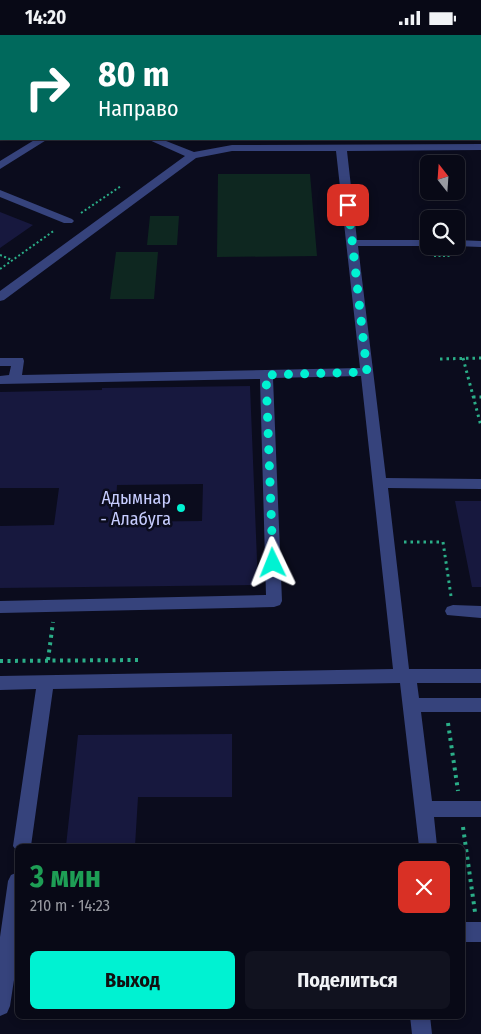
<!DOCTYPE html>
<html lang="ru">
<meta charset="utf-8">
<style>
:root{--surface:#080916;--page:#11121f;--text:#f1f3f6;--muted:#989aa1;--line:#292a35;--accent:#00f2d2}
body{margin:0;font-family:"Fira Sans Condensed",sans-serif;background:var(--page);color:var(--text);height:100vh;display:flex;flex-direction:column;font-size:19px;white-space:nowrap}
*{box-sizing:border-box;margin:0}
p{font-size:16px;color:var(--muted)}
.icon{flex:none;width:28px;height:28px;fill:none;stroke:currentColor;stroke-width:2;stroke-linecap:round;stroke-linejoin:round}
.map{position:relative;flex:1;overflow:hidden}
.side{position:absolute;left:15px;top:809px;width:450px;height:175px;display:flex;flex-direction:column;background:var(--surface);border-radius:8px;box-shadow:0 2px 8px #0003,0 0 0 1px var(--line)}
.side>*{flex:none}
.banner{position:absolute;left:0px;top:0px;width:481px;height:105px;box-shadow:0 2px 8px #0003,0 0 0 1px var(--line);background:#00695c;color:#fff;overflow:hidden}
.needle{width:32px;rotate:343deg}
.buttons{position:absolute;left:420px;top:120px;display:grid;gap:10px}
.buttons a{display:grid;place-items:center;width:45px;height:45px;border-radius:8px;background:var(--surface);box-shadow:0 2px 8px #0003,0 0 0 1px var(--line);font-size:25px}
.pin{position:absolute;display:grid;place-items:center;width:42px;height:42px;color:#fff;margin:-21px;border-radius:10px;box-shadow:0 2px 8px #0006}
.me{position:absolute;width:55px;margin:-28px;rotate:358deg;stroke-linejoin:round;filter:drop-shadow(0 0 4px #0008)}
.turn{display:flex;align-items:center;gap:18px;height:105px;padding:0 15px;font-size:22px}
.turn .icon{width:65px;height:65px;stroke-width:2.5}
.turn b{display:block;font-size:35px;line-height:42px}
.round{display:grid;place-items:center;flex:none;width:52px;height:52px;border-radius:8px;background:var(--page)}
.summary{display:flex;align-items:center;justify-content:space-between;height:85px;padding:0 15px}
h1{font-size:30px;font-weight:700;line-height:38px;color:#1e9e55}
.cta{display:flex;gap:10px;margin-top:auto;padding:10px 15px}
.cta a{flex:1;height:58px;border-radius:8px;background:var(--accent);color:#111;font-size:20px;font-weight:700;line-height:58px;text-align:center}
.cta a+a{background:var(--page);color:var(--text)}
.status{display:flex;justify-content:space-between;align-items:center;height:35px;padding:0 25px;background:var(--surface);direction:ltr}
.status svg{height:14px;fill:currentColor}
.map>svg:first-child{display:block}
.green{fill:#0e2720}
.building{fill:#17183e;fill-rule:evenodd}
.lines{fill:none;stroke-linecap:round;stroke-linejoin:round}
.path-far2{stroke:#2bae88;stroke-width:2;stroke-dasharray:2 2.5;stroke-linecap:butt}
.path-far1{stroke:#2bae88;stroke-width:3;stroke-dasharray:2.5 4;stroke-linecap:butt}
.path{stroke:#2bae88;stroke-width:4;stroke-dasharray:3 4.5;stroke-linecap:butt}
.minor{fill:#36437c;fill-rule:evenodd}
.route{stroke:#00f2d2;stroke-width:9;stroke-dasharray:0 16.2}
.poi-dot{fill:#00f2d2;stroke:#0b0c1d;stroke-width:2}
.labels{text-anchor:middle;stroke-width:5;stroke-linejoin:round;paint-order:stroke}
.poi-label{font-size:18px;fill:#c7cdff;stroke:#0b0c1d;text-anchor:end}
</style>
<div class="status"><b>14:20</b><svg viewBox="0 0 49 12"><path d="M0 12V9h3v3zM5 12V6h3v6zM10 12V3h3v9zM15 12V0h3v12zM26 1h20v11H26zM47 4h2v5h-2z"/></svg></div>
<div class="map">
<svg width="481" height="999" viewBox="0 0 481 999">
<rect width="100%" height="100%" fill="#0b0c1d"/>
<path class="green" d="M218 139H310L317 221 217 222Z
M150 181H179L177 210H147Z
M116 217H158L154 264H110Z"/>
<path class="building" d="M0 177 33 190 0 213Z
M250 351 258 550 0 553V491L54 490 59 453H0V357L102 355V353ZM203 449 202 486 115 487 117 450Z
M455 466H481V552H472Z
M232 699V762H138L135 811H66L78 700Z"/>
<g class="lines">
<path class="path-far2" d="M17 1 19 0
M81 178 121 151
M0 220 12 225
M434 221H450
M0 234 55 195"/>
<path class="path-far1" d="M463 323 481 391
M440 324 481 323
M473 362H481
M404 507H443L451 561"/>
<path class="path" d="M48 625 53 587
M0 626 139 625
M448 688 458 756
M463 792 475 877"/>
<path class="minor" d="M222 0H366L365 1Z
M36 104H48L0 134V126Z
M147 104H161L194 117 232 110 481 109V115L347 116 357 205H429L430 211H358L386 443 481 444V454L388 453 409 634H481V648H417L419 663H481V677H421L432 766H481V782H434L437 811H419L400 648 53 654 31 811H18V818L13 811 36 654 0 655V641L393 634 361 341 273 343 282 566 280 570 274 572 0 578V566L266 560 260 344 0 349V341L9 340 11 331H0V323H23L24 326 22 340 360 333 336 116H232L196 123 4 265 0 266V256L185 121Z
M0 155 72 184 74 186 72 188H64L0 162Z
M456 205 481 206V212L455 211Z
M453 570 481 571V583L447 580 445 576 447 572Z
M18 837V919L10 971 7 978 0 981V902L8 846 11 840Z
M462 887H481V907H462Z
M410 981H430L432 999H412Z"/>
</g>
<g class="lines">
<path class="route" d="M273 528 266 340 367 337 348 170"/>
</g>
<circle class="poi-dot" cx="181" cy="473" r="5"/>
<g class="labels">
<g class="poi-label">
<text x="171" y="469">Адымнар<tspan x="171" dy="21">- Алабуга</tspan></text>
</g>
</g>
</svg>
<div class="buttons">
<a><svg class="needle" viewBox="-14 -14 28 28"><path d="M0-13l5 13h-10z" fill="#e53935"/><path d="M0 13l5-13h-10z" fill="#989aa1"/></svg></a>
<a><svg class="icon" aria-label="search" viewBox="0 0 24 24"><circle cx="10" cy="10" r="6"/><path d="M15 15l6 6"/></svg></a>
</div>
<div class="pin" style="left:348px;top:170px;background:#d93025"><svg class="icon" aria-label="arrive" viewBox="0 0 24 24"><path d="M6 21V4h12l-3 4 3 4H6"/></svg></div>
<svg class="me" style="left:273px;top:528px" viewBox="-20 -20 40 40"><path d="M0-17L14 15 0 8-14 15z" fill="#00f2d2" stroke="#fff" stroke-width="4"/></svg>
<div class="banner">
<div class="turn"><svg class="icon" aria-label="right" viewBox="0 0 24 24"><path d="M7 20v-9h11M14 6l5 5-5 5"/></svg><div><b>80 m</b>Направо</div></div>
</div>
<section class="side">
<div class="summary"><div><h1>3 мин</h1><p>210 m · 14:23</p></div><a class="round" style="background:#d93025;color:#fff"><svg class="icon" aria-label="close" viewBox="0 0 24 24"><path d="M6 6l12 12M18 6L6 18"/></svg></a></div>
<div class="cta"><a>Выход</a><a>Поделиться</a></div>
</section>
</div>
